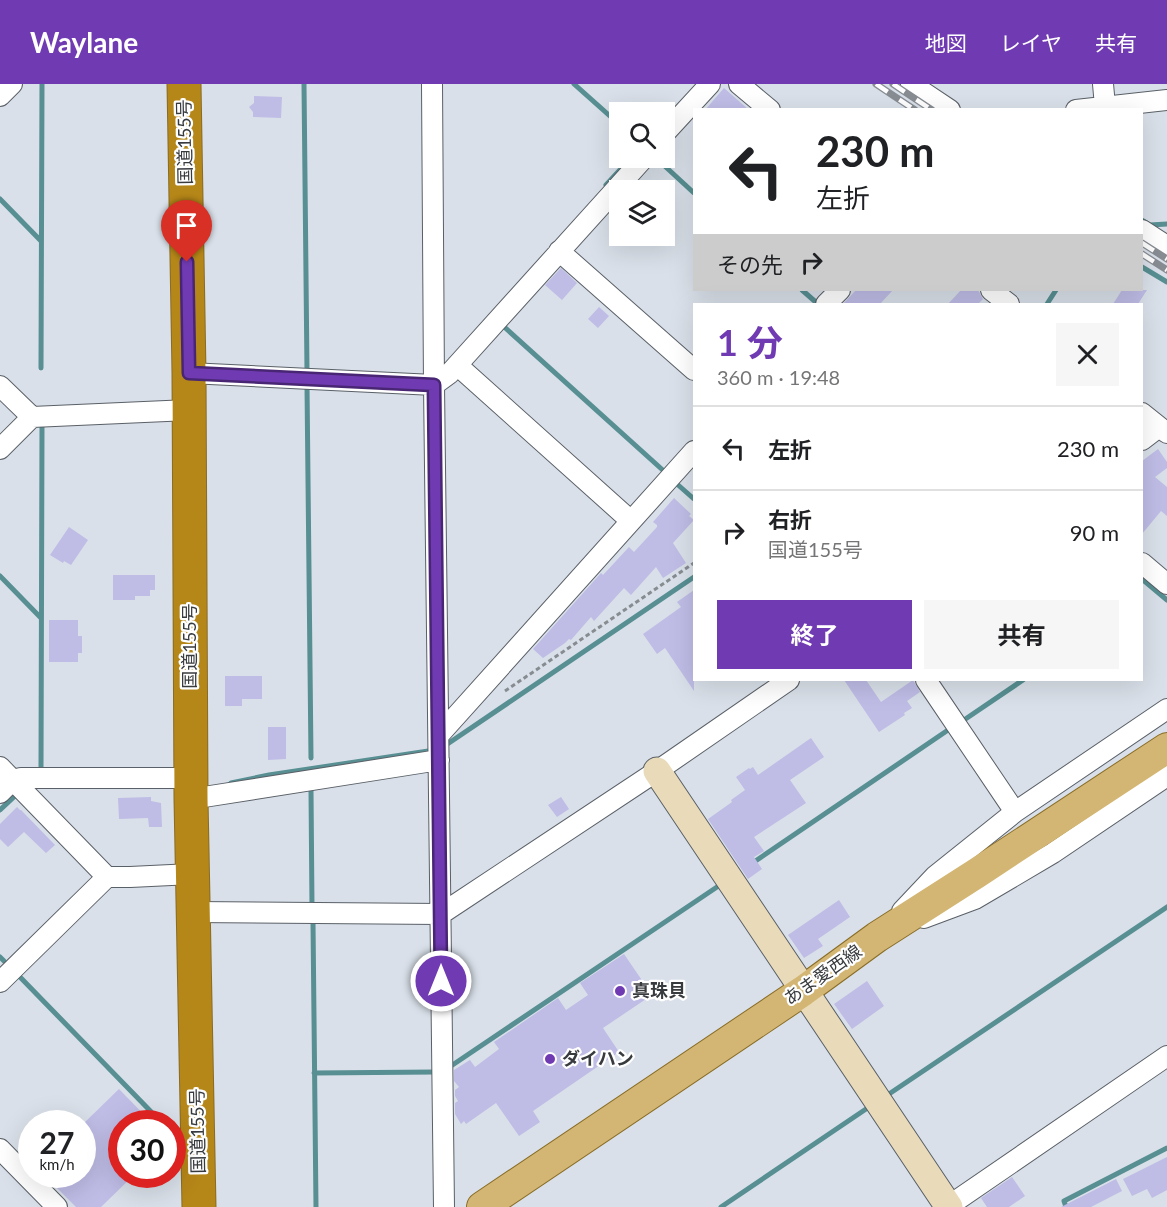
<!DOCTYPE html>
<html lang="ja">
<meta charset="utf-8">
<style>
:root{--surface:#fff;--page:#f6f6f6;--text:#202124;--muted:#757577;--line:#e0e0e0;--accent:#703bb2}
body{margin:0;font-family:Lato,"Noto Sans JP",sans-serif;background:var(--page);color:var(--text);height:100vh;display:flex;flex-direction:column;font-size:22px;white-space:nowrap}
*{box-sizing:border-box;margin:0}
p{font-size:20px;color:var(--muted)}
.icon{flex:none;width:33px;height:33px;fill:none;stroke:currentColor;stroke-width:2;stroke-linecap:round;stroke-linejoin:round}
.map{position:relative;flex:1;overflow:hidden}
.drawer{position:absolute;left:693px;top:219px;width:450px;height:378px;display:flex;flex-direction:column;background:var(--surface);border-radius:0px;box-shadow:0 6px 24px #0002}
.drawer>*{flex:none}
.banner{position:absolute;left:693px;top:24px;width:450px;height:183px;border-radius:0px;box-shadow:0 6px 24px #0002;background:#fff;color:var(--text);overflow:hidden}
.controls{position:absolute;left:609px;top:18px;display:grid;gap:12px}
.controls a{display:grid;place-items:center;width:66px;height:66px;border-radius:0px;background:var(--surface);box-shadow:0 6px 24px #0002;font-size:30px}
.speed{position:absolute;left:18px;top:1026px;display:flex;gap:12px;font-size:30px;font-weight:700;text-align:center}
.speed>*{display:grid;place-content:center;width:78px;height:78px;border-radius:50%;background:var(--surface);box-shadow:0 6px 24px #0002;line-height:1}
.speed small{font-size:15px;font-weight:400}
.speed .limit{border:9px solid #d22;background:#fff;color:#111}
.pin{position:absolute;display:grid;place-items:center;width:51px;height:51px;color:#fff;margin:-62px -26px;border-radius:50% 50% 50% 0;rotate:-45deg;box-shadow:0 0 6px #0007}
.pin .icon{rotate:45deg}
.me{position:absolute;width:66px;margin:-33px;rotate:0deg;stroke-linejoin:round;filter:drop-shadow(0 0 4px #0008)}
.turn{display:flex;align-items:center;gap:21px;height:126px;padding:0 24px;font-size:27px}
.turn .icon{width:78px;height:78px;stroke-width:2.5}
.turn b{display:block;font-size:42px;line-height:51px}
.then{display:flex;align-items:center;height:57px;padding:0 24px;background:#0003;gap:12px;font-size:22px}
.round{display:grid;place-items:center;flex:none;width:63px;height:63px;border-radius:0px;background:var(--page)}
.overview{display:flex;align-items:center;justify-content:space-between;height:102px;padding:0 24px}
h1{font-size:36px;font-weight:700;line-height:45px;color:var(--accent)}
.action{display:flex;gap:12px;margin-top:auto;padding:12px 24px}
.action a{flex:1;height:69px;border-radius:0px;background:var(--accent);color:#fff;font-size:24px;font-weight:700;line-height:69px;text-align:center}
.action a+a{background:var(--page);color:var(--text)}
ul{padding:0;list-style:none}
li{display:flex;align-items:center;gap:18px;height:84px;padding:0 24px;border-top:2px solid var(--line)}
li div{flex:1}
li b{display:block;font-size:22px}
li em{font-style:normal}
header{display:flex;align-items:center;gap:36px;box-sizing:border-box;height:84px;padding:0 30px;background:var(--accent);color:#fff}
header strong{font-size:28px}
nav{display:flex;gap:33px;margin-inline-start:auto;font-size:21px}
.map>svg:first-child{display:block}
.lines{fill:none;stroke-linecap:round;stroke-linejoin:round}
.stream{stroke:#578f92;stroke-width:5}
.building{fill:#bfbce6}
.street-casing{stroke:#5a6067;stroke-width:22}
.secondary-casing{stroke:#5a6067;stroke-width:29}
.primary-casing{stroke:#896c25;stroke-width:32}
.highway-casing{stroke:#896c25;stroke-width:35}
.path{stroke:#878c91;stroke-width:3;stroke-dasharray:4.5 3;stroke-linecap:butt}
.street{stroke:#fff;stroke-width:20}
.secondary{stroke:#e9dbba;stroke-width:27}
.primary{stroke:#d3b674;stroke-width:30}
.highway{stroke:#b58618;stroke-width:33}
.rail-casing{stroke:#888d93;stroke-width:7}
.rail{stroke:#fff;stroke-width:4.5;stroke-dasharray:14;stroke-linecap:butt}
.route-casing{stroke:#492674;stroke-width:15}
.route{stroke:#703bb2;stroke-width:10}
.poi-dot{fill:#703bb2;stroke:#fff;stroke-width:2}
.labels{text-anchor:middle;stroke-width:4.5;stroke-linejoin:round;paint-order:stroke}
.street-label{font-size:18px;fill:#383b3e;stroke:#fff}
.poi-label{font-size:18px;font-weight:bold;fill:#383b3e;stroke:#fff;text-anchor:start}
</style>
<header>
<strong>Waylane</strong>
<nav><a>地図</a><a>レイヤ</a><a>共有</a></nav>
</header>
<div class="map">
<svg width="1167" height="1123" viewBox="0 0 1167 1123">
<rect width="100%" height="100%" fill="#d9e0e9"/>
<g class="lines">
<path class="stream" d="M304 0 307 287
M574 0 620 41
M656 74 694 109
M606 101 631 74
M0 115 41 157
M1142 136 1150 141 1167 140
M1142 183 1167 198
M802 206 818 220
M1047 220 1056 206
M501 240 666 389
M41 284 42 0
M307 302 311 674
M677 400 694 415
M0 492 41 534
M1142 495 1167 516
M964 636 1023 596
M443 663 694 493
M41 683 42 342
M231 699 269 691 435 666
M311 706 312 824
M0 726 16 711
M751 780 951 644
M313 838 316 1123
M0 873 4 877
M19 892 163 1040
M448 984 717 803
M314 989 435 988
M886 1012 1167 823
M721 1123 869 1023
M1066 1123 1064 1117 1167 1064"/>
</g>
<path class="building" d="M724 4 749 26H705Z
M254 12 282 13 281 34 253 33V28L249 23 254 19Z
M561 184 577 199 562 216 545 201Z
M856 206H893L880 220H843Z
M961 206H978L983 215 978 220H948Z
M1122 206H1147L1138 220H1113Z
M599 223 609 232 598 244 588 235Z
M1158 365 1167 378V384L1155 393 1167 403V432L1161 427 1142 450V377Z
M674 414 691 430 689 432 694 436 673 459 686 479 663 494 656 483 631 511 624 504 594 537 591 533 571 556 569 555 565 559 543 574 533 565 601 489 603 491 629 463 634 468 657 443V441L653 438Z
M69 443 88 456 71 481 64 477 63 479 50 471Z
M113 491H155V506H150V512H135V516H113Z
M694 506V607L665 564 657 570 643 550 681 523 677 518Z
M49 536H78V552H82V569H78V578H49Z
M225 592H262V615H242V622H225Z
M844 596H866L881 618 913 596 920 608 907 617 912 624 904 629 905 631 879 648Z
M268 643H286V675L268 676Z
M811 654 824 673 790 696 806 719 754 753 764 767 754 773 762 785 748 795 708 735 732 718 731 716 745 706 736 693 749 684 750 685 753 683 758 691Z
M151 713V717L161 719 162 743H149L148 734 119 735 118 714Z
M561 713 569 725 557 733 548 721Z
M17 723 20 726H21L55 761 46 769 24 748 8 763 0 755V740Z
M839 816 850 833 818 855 823 862 804 874 788 851Z
M624 870 652 911 603 944 619 968 533 1027 540 1038 519 1052 496 1019 466 1040 464 1037 461 1040 455 1030V1019L458 1017 455 1012V1006L459 1003 454 997V986L470 976 475 983 499 965 494 958 558 914 566 926 588 911 580 899Z
M867 897 884 922 852 945 834 920Z
M119 1005 153 1040H122V1090H135L101 1123H76L43 1090H82V1041Z
M1167 1073V1106L1152 1114 1147 1105 1132 1112 1123 1095Z
M1012 1093 1025 1112 1009 1123H987L981 1114Z
M1116 1095 1122 1107 1091 1123H1061Z"/>
<g class="lines">
<g class="street-casing">
<path id="street" d="M432 0 434 301 444 1123
M739 0 770 26
M911 0 950 26
M1103 0 1105 22
M0 12 12 0
M1076 26 1167 16
M664 50 710 0
M1142 146 1167 162
M559 167 694 286
M991 206 1009 220
M826 220 840 206
M457 281 631 437
M189 289 434 301 449 290 644 74
M0 302 32 333 189 326
M1142 329 1167 349
M1142 356 1159 343
M0 365 32 333
M1142 479 1167 500
M926 596 1015 728
M439 651 694 367
M0 683 107 793H130L192 790
M0 709 13 696 21 694H191
M191 715 439 676
M902 827 935 792 1015 728 1167 625
M193 828 441 830 657 687 789 596
M924 834 975 815 1053 769 1167 692
M0 898 107 793
M0 1065 57 1123
M947 1123 1167 972"/>
</g>
<g class="secondary-casing">
<path id="secondary" d="M657 687 949 1123"/>
</g>
<g class="primary-casing">
<path id="primary" d="M482 1123 803 907 877 853 977 789 1167 664"/>
</g>
<g class="highway-casing">
<path id="highway" d="M184 0 189 289 191 715 199 1123"/>
</g>
<path class="path" d="M505 607 694 479"/>
<use href="#street" class="street"/>
<use href="#secondary" class="secondary"/>
<use href="#primary" class="primary"/>
<use href="#highway" class="highway"/>
<g class="rail-casing">
<path id="rail" d="M876 0 915 26
M893 0 932 26
M1142 159 1167 175
M1142 170 1167 186"/>
</g>
<use href="#rail" class="rail"/>
</g>
<g class="lines">
<g class="route-casing">
<path id="route" d="M187 178 189 289 434 301 441 897"/>
</g>
<use href="#route" class="route"/>
</g>
<g class="poi-dot">
<circle cx="620" cy="907" r="6"/>
<circle cx="550" cy="975" r="6"/>
</g>
<g class="labels">
<g class="street-label">
<text transform="translate(185 58) rotate(-91)" y="6">国道155号</text>
<text transform="translate(190 562) rotate(-90)" y="6">国道155号</text>
<text transform="translate(823 891) rotate(-35)" y="6">あま愛西線</text>
<text transform="translate(198 1047) rotate(-91)" y="6">国道155号</text>
</g>
<g class="poi-label">
<text x="632" y="913">真珠貝</text>
<text x="562" y="981">ダイハン</text>
</g>
</g>
</svg>
<div class="controls">
<a><svg class="icon" aria-label="search" viewBox="0 0 24 24"><circle cx="10" cy="10" r="6"/><path d="M15 15l6 6"/></svg></a>
<a><svg class="icon" aria-label="layers" viewBox="0 0 24 24"><path d="M12 4l9 5-9 5-9-5zM3 14l9 5 9-5"/></svg></a>
</div>
<div class="speed"><div>27<small>km/h</small></div><div class="limit">30</div></div>
<div class="pin" style="left:187px;top:178px;background:#d93025"><svg class="icon" aria-label="arrive" viewBox="0 0 24 24"><path d="M6 21V4h12l-3 4 3 4H6"/></svg></div>
<svg class="me" style="left:441px;top:897px" viewBox="-20 -20 40 40"><circle r="17" fill="#703bb2" stroke="#fff" stroke-width="3"/><path d="M0-11L8 9 0 5-8 9z" fill="#fff"/></svg>
<div class="banner">
<div class="turn"><svg class="icon" aria-label="left" viewBox="0 0 24 24"><path d="M17 20v-9H6M10 6l-5 5 5 5"/></svg><div><b>230 m</b>左折</div></div>
<div class="then">その先<svg class="icon" aria-label="right" viewBox="0 0 24 24"><path d="M7 20v-9h11M14 6l5 5-5 5"/></svg></div>
</div>
<section class="drawer">
<div class="overview"><div><h1>1 分</h1><p>360 m · 19:48</p></div><a class="round"><svg class="icon" aria-label="close" viewBox="0 0 24 24"><path d="M6 6l12 12M18 6L6 18"/></svg></a></div>
<ul>
<li><svg class="icon" aria-label="left" viewBox="0 0 24 24"><path d="M17 20v-9H6M10 6l-5 5 5 5"/></svg><div><b>左折</b></div><em>230 m</em></li>
<li><svg class="icon" aria-label="right" viewBox="0 0 24 24"><path d="M7 20v-9h11M14 6l5 5-5 5"/></svg><div><b>右折</b><p>国道155号</p></div><em>90 m</em></li>
</ul>
<div class="action"><a>終了</a><a>共有</a></div>
</section>
</div>
